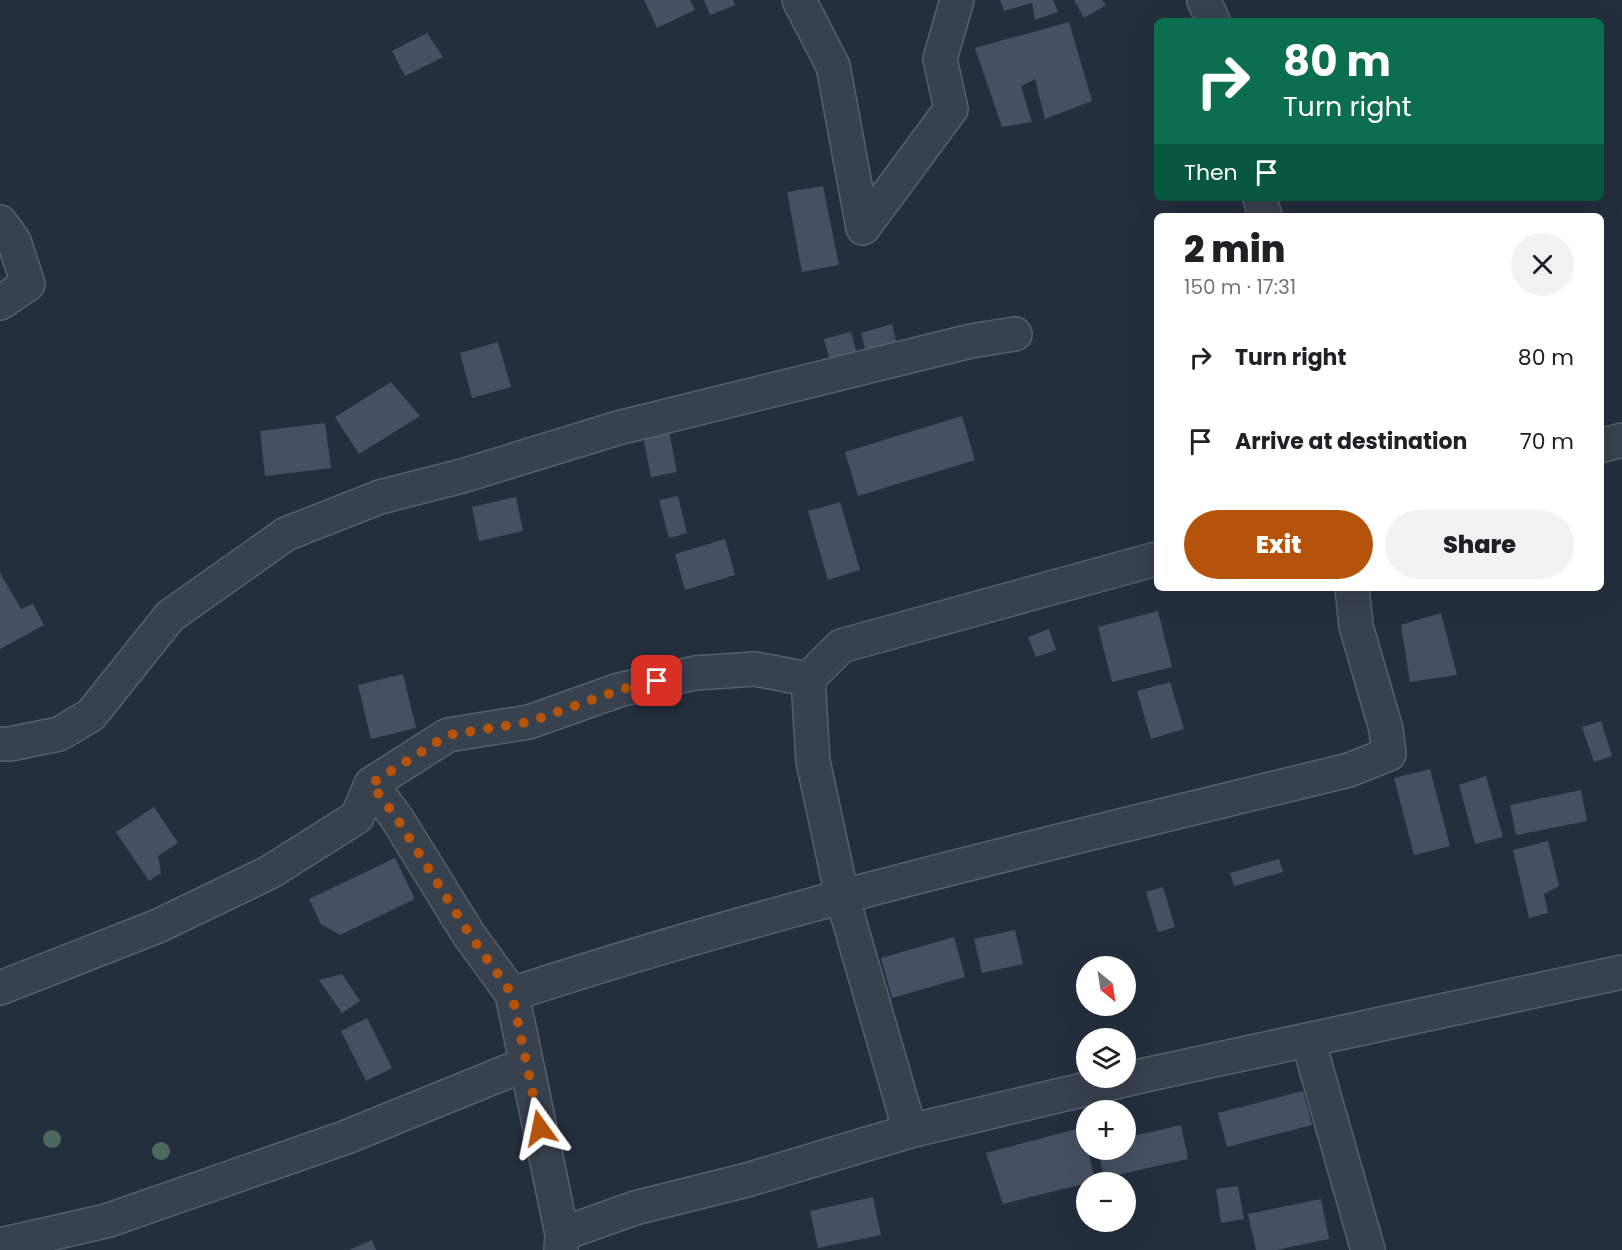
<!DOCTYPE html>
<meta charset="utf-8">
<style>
:root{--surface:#fff;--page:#f2f2f2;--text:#202124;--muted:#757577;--accent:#b45309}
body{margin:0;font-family:Poppins,sans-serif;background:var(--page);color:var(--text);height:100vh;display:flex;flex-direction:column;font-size:22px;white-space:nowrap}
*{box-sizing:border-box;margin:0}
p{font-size:20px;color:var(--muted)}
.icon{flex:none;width:33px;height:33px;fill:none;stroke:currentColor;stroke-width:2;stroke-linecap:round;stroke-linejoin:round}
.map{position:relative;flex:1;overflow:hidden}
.panel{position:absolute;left:1154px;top:213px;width:450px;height:378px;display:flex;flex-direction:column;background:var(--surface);border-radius:9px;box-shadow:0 6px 24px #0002}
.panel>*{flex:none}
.hud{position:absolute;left:1154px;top:18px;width:450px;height:183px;border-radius:9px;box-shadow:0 6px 24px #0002;background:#0b6e4f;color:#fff;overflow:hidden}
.needle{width:39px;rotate:150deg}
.buttons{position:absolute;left:1076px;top:956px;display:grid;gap:12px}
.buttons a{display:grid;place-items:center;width:60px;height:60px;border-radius:50%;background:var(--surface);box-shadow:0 6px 24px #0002;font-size:30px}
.pin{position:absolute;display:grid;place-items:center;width:51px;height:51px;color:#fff;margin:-26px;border-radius:12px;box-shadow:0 3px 9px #0006}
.me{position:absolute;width:66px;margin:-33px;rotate:348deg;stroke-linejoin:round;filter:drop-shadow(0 0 4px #0008)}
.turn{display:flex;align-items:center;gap:21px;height:126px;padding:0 30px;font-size:27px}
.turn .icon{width:78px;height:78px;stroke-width:2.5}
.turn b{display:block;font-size:42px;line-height:51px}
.then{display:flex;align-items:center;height:57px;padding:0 30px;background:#0003;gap:12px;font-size:22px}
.round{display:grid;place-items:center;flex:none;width:63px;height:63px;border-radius:32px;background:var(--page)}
.overview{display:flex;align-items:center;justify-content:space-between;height:102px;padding:0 30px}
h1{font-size:36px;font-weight:800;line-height:45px}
.action{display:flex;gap:12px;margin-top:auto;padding:12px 30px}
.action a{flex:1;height:69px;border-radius:36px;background:var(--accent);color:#fff;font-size:24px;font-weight:800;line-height:69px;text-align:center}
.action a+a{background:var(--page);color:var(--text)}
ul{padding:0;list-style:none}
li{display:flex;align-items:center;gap:18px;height:84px;padding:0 30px}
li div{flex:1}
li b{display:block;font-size:22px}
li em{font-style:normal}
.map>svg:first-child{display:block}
.building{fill:#455162}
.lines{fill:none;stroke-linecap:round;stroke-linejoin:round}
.minor-casing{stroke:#565f6c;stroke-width:36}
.minor{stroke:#38414e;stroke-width:33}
.tree{fill:#4b6a5d}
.route{stroke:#b45309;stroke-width:10;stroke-dasharray:0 18}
</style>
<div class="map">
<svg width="1622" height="1250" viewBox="0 0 1622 1250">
<rect width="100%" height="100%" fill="#242f3e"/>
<path class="building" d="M644 0H690L695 10 657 28Z
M704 0H733L735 5 710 15Z
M1000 0H1053L1058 12 1035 20 1032 3 1004 11Z
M1074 0H1102L1106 5 1084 18Z
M1069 22 1092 101 1045 119 1035 79 1021 86 1032 122 1002 127 975 48Z
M427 33 443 57 405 76 392 51Z
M823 186 839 265 802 272 787 192Z
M892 324 898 349 867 356 861 333Z
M851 332 857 354 830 361 824 339Z
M498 342 511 387 472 398 460 353Z
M391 382 420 416 359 454 335 417Z
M962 416 975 460 858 496 845 452Z
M325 423 331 468 265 476 260 431Z
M669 431 677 472 651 477 643 436Z
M678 496 687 533 669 538 659 500Z
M516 497 523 531 479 541 472 507Z
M840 502 860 570 828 580 808 511Z
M725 539 735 575 685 590 675 554Z
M0 573 21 609 33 604 44 625 0 649Z
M1158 611 1172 667 1112 682 1098 627Z
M1441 613 1457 675 1410 682 1401 625Z
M1049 629 1056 650 1036 657 1028 637Z
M403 674 416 728 371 739 358 685Z
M1170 682 1184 729 1151 739 1137 691Z
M1601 721 1612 756 1594 762 1582 727Z
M1430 769 1450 846 1414 855 1394 778Z
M1486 776 1503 837 1475 844 1459 785Z
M1581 790 1587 821 1516 835 1510 805Z
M154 807 178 843 158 856 161 873 149 881 116 832Z
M1548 841 1559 886 1544 894 1548 913 1529 918 1513 850Z
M395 858 415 899 340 935 321 924 309 899Z
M1279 859 1283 872 1234 886 1230 873Z
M1163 887 1175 927 1158 932 1146 892Z
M1015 930 1023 964 982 973 974 939Z
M954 937 965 977 892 998 881 958Z
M342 974 360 1001 342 1013 319 980Z
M367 1018 392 1068 366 1081 341 1031Z
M1303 1091 1312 1125 1227 1147 1218 1113Z
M1181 1125 1188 1159 1104 1178 1098 1149H1125V1138Z
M1084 1127 1086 1149H1088L1095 1181 1003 1204 986 1153Z
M1238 1186 1244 1219 1221 1223 1216 1189Z
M873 1197 881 1235 818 1248 810 1211Z
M1321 1199 1329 1239 1276 1250H1256L1248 1214Z
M372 1240 376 1250H349Z"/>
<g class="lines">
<g class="minor-casing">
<path id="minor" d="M799 0 833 66 863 228
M1204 1 1213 21
M1260 198 1265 216
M0 222 14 241 28 284 0 303
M863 228 951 109 940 59 957 0
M1600 446 1622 440
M0 744H10L59 734 91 715 170 616 286 534 380 497 462 476 618 428 971 341 1015 334
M371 784 448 735 529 722 619 690 695 673 755 669 808 679
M0 988 158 926 270 872 357 817 371 784 396 817 469 935 512 994
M1308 1040 1368 1250
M910 1131 842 896 813 761 808 679 841 646 1156 559
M562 1234 635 1208 747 1180 910 1131 1145 1075 1622 972
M0 1245 106 1221 344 1138 526 1064
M561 1250 562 1234 512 994C786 904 1068 839 1349 770L1389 754 1386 729 1356 626 1352 588"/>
</g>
<use href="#minor" class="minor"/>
</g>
<g class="tree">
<circle cx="52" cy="1139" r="9"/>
<circle cx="161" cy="1151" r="9"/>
</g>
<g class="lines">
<path class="route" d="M540 1128 512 994 470 935 396 817 371 784 448 735 529 722 619 690 657 681"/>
</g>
</svg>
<div class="buttons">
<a><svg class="needle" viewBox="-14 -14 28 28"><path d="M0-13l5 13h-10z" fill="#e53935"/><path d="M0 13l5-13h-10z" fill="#757577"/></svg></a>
<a><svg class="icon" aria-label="layers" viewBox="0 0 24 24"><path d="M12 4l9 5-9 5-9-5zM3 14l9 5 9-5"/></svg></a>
<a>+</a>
<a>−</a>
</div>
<div class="pin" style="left:657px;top:681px;background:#d93025"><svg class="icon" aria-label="arrive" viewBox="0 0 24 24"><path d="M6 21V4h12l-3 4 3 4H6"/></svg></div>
<svg class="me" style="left:540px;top:1128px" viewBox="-20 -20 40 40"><path d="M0-17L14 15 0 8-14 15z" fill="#b45309" stroke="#fff" stroke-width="4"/></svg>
<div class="hud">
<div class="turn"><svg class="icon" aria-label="right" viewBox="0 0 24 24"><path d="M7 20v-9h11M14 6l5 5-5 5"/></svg><div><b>80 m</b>Turn right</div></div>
<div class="then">Then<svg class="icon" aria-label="arrive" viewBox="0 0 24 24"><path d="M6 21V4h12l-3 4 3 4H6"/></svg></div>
</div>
<section class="panel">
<div class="overview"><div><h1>2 min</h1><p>150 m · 17:31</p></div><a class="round"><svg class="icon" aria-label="close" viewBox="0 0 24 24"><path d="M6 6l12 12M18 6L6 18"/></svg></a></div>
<ul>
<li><svg class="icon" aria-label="right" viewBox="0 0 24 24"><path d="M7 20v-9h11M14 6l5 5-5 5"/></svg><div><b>Turn right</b></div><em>80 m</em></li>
<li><svg class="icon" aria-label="arrive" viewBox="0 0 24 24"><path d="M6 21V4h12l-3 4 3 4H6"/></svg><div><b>Arrive at destination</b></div><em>70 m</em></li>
</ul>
<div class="action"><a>Exit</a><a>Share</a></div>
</section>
</div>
